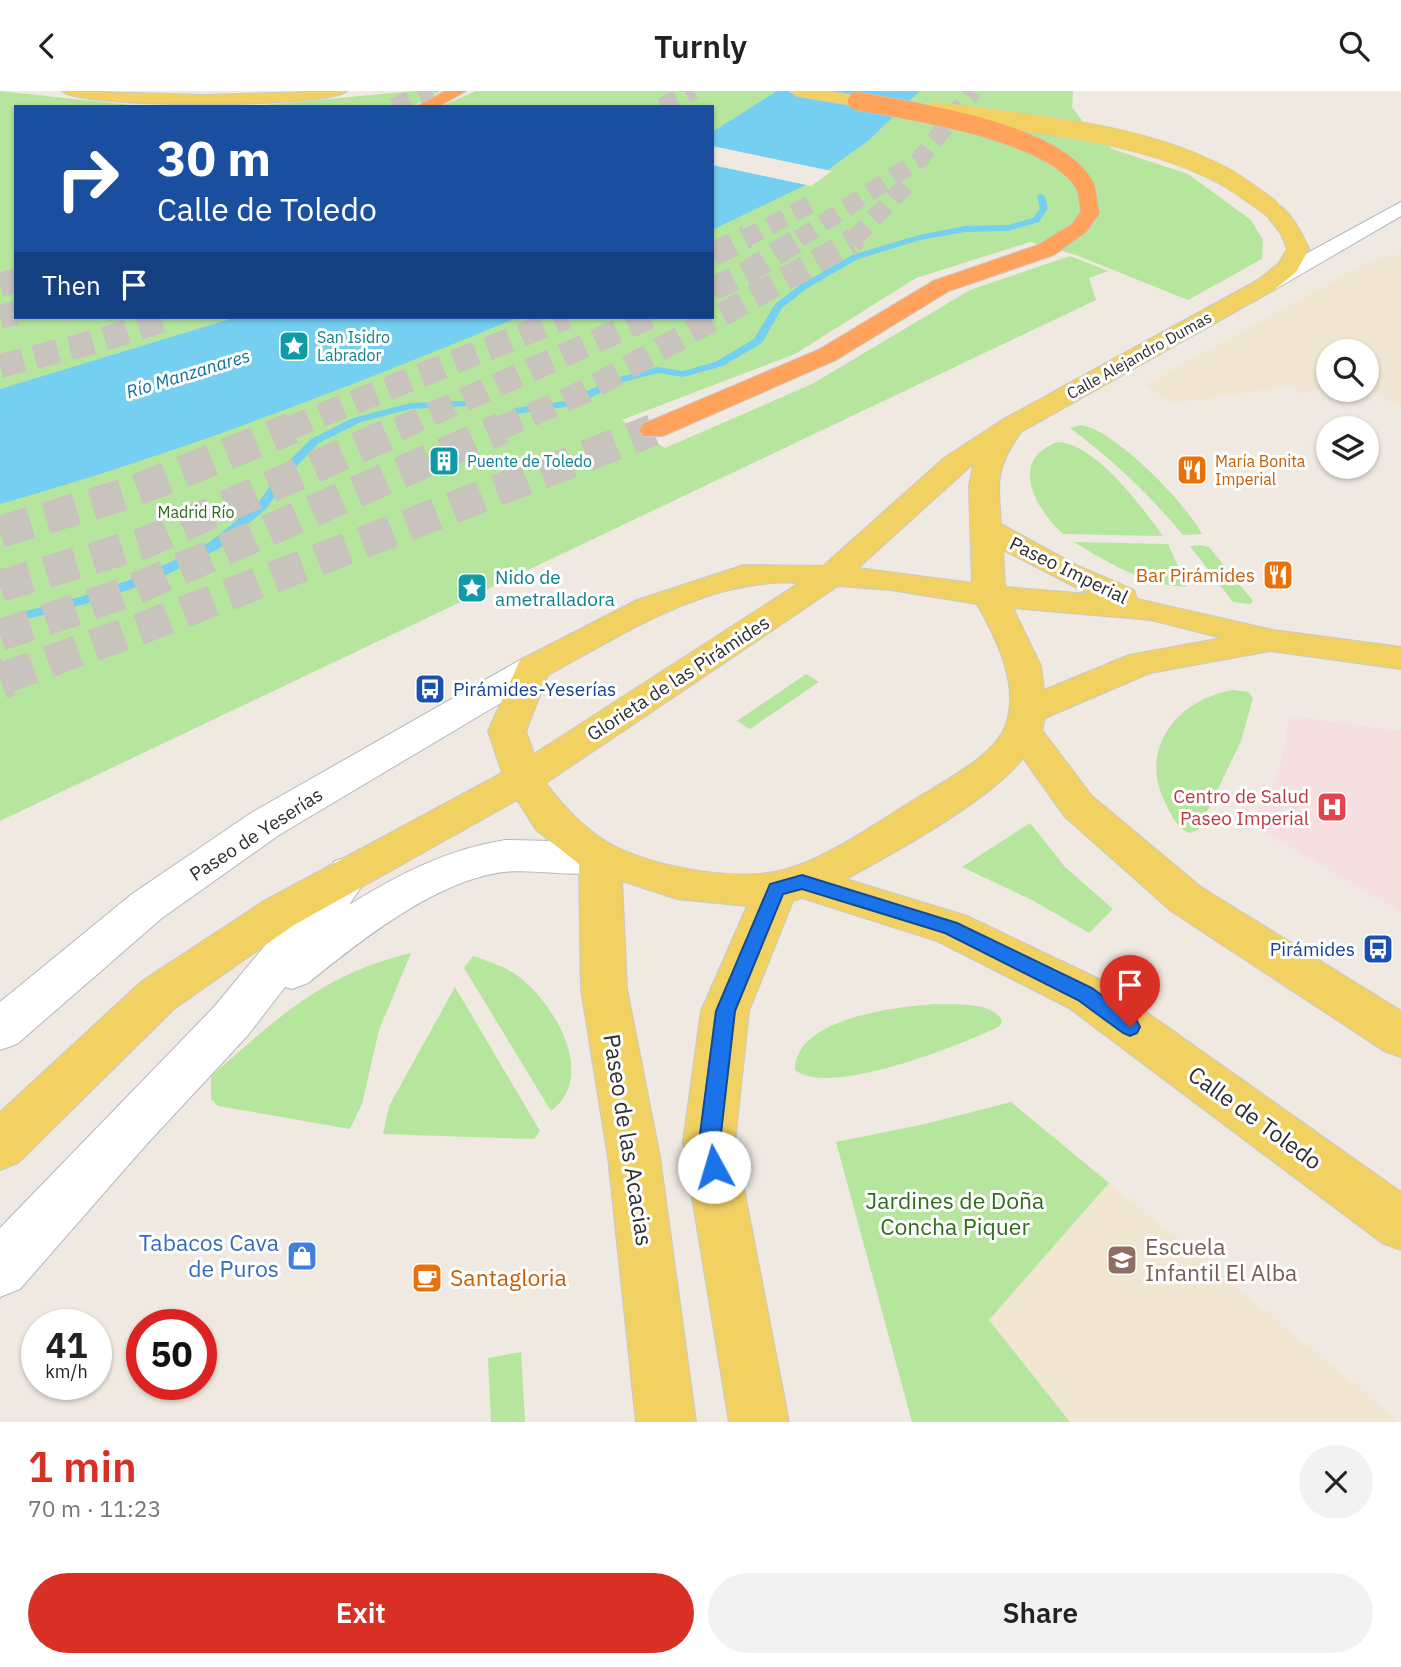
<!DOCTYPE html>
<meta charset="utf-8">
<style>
:root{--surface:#fff;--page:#f2f2f2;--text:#222;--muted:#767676;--accent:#d93025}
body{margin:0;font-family:"IBM Plex Sans",sans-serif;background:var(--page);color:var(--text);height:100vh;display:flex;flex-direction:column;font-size:26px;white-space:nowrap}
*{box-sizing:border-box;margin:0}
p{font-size:23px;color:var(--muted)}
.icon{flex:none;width:38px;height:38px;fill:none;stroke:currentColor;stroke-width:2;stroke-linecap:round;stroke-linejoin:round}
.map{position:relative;height:1331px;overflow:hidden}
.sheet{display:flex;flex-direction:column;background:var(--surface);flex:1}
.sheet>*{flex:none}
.hud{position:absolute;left:14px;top:14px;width:700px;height:214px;border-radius:0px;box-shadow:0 2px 5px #0004;background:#1a4fa0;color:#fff;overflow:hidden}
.buttons{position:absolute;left:1316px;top:248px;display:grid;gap:14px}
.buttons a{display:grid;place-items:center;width:63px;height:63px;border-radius:50%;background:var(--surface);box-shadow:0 2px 5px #0004;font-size:35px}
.speed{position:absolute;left:21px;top:1218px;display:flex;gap:14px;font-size:35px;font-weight:700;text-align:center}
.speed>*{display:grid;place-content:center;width:91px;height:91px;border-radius:50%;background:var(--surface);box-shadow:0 2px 5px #0004;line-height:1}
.speed small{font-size:18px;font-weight:400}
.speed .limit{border:10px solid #d22;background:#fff;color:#111}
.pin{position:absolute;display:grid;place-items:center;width:60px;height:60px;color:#fff;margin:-72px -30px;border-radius:50% 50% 50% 0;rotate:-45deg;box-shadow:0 0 7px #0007}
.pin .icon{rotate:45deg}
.me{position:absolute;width:77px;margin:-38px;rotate:354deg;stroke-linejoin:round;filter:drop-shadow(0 0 5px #0008)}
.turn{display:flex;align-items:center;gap:24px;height:147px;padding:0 28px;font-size:32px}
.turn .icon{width:91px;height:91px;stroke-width:2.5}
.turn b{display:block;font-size:49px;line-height:60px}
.then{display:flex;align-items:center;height:66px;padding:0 28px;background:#0003;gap:14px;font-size:26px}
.round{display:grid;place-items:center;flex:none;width:74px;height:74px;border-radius:37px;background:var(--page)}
.headline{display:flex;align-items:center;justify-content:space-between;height:119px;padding:0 28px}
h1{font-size:42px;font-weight:600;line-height:52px;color:var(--accent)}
.cta{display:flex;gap:14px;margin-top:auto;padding:14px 28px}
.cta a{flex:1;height:80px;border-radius:42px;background:var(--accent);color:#fff;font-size:28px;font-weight:600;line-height:80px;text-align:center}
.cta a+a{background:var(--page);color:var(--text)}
header{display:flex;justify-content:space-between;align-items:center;height:91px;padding:0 28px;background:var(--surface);font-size:32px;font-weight:600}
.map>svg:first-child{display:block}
.education{fill:#f0e6d1}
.medical{fill:#f5dfe0}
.green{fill:#b6e59e}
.water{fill:#75cff0}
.pier{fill:#efe9e1}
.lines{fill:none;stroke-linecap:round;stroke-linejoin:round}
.stream{fill:#75cff0;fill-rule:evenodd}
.major-tunnel-far1{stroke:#c8c4bd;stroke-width:24;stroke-dasharray:24 12;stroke-linecap:butt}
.major-tunnel{stroke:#c8c4bd;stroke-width:32;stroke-dasharray:32 16;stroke-linecap:butt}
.highway-tunnel-far3{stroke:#c8c4bd;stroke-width:18;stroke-dasharray:18 10;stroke-linecap:butt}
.highway-tunnel-far2{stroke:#c8c4bd;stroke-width:24;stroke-dasharray:24 12;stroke-linecap:butt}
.highway-tunnel-far1{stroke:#c8c4bd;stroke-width:32;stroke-dasharray:32 16;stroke-linecap:butt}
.highway-tunnel{stroke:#c8c4bd;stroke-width:41;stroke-dasharray:41 20;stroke-linecap:butt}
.minor-casing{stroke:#b4b7c1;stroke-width:2}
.major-casing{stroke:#c9c9c9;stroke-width:2}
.highway-casing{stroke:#c9c9c9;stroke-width:2}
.minor{fill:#fff;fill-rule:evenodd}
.major{fill:#f2d163;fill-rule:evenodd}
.highway{fill:#ffa35c;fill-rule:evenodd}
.major-bridge-casing{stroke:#c9c9c9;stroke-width:19;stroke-linecap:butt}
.highway-bridge-casing{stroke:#c9c9c9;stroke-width:19;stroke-linecap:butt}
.major-bridge{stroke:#f2d163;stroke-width:18}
.highway-bridge{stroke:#ffa35c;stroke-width:18}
.route{fill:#1a73e8;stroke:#114b97;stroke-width:2}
.labels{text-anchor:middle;stroke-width:6;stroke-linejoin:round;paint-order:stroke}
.far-culture-label{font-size:16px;fill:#0d838f;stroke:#fff;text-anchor:start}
.far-street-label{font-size:16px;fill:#2e2e2e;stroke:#fff}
.far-food-label{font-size:16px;fill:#c56008;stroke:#fff;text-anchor:start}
.far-park-label{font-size:16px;fill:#2c6e1b;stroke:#fff}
.far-water-label{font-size:18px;font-style:italic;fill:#0d6fa3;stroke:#fff}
.street-label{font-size:19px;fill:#2e2e2e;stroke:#fff}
.food-label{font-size:19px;fill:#c56008;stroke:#fff;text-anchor:end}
.culture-label{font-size:19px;fill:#0d838f;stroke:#fff;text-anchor:start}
.transit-label{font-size:19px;fill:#164399;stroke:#fff;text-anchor:start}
.health-label{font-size:19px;fill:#be3a42;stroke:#fff;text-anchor:end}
.near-street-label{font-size:23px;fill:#2e2e2e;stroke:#fff}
.near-park-label{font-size:23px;fill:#2c6e1b;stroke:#fff}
.near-shop-label{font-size:23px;fill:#366cbe;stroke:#fff;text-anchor:end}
.near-education-label{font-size:23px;fill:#785e54;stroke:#fff;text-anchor:start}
.near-food-label{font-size:23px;fill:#c56008;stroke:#fff;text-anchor:start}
</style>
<header><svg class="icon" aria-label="back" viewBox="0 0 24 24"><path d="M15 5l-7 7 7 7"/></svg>Turnly<svg class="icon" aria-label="search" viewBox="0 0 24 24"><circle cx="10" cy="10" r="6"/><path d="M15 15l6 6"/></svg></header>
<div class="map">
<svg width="1401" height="1331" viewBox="0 0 1401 1331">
<rect width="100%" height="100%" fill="#efe9e1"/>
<path class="education" d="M1401 164V315L1367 298V261H1328V297L1299 302 1289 295 1174 312 1144 295 1372 169Z
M1109 1092 1400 1331H1070L988 1229Z"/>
<path class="medical" d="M1290 625 1401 640V821L1253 734 1280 676Z"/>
<path class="green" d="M0 0 149 16H16V226H712V16H439L476 0H1073L1072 16 1086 35 1112 58 1188 83 1251 129 1263 149 1262 168 1188 209 1076 164 1030 151 916 187 795 263 622 329 665 357 812 293 970 199 1070 165 1108 180 1089 187 1096 209 0 730Z
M414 0H441L411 16H242Z
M1081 334C1115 339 1186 412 1202 443L1183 444C1149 403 1113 369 1070 337Z
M1058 351C1096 353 1142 416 1163 445L1063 443C1035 418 1008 368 1058 351Z
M1074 451 1168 453 1187 495C1154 499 1101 468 1074 451Z
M1200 454 1209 456 1253 510 1250 513 1233 511 1190 455Z
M806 583 819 591 750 638 737 630Z
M1233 599 1248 601 1253 607 1241 650 1198 739 1189 742C1178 738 1171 724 1166 713 1137 659 1177 608 1233 599Z
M1030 732 1065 776 1113 818 1089 842 1032 809 962 776Z
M411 862 379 939 362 1013 350 1038 218 1015 211 1008V985C278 927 322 883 411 862Z
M473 865C488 870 504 875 518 885 554 912 598 985 551 1020L464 877Z
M455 896 540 1040 534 1048 383 1043 389 1015Z
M935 913C954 914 993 910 1002 930L1000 935C963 953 830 1007 795 979 795 926 898 916 935 913Z
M1011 1011 1109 1092 989 1229 1070 1331H912L836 1051 925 1033Z
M521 1261 525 1331H491L488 1267Z"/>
<path class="water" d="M777 0H920L869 49 810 92 712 139V41Z
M237 226H519C350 296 177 363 0 413V298Z"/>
<path class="pier" d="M712 55 832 80 811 95 712 74Z"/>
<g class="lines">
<path class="stream" d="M1041 103 1045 105 1048 117 1039 131 1008 140 965 141 920 149 858 168 806 198 782 217 762 252 723 275 683 286 658 282 623 291 573 315 515 323 509 320 515 317 566 310 615 287 658 276 683 280 715 271 754 248 775 213 800 194 852 164 919 144 965 135 1008 134 1033 127 1040 117 1037 105Z
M464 310 468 311V315L410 318 361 331 319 352 291 381 267 417 220 457 154 490 93 511 0 535V527L83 505 144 484 210 451 259 411 283 376 311 348 353 327 410 312Z"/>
<path class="major-tunnel-far1" d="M498 338 586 300 851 151"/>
<path class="major-tunnel" d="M0 544 128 501 502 337"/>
<path class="highway-tunnel-far3" d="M393 16 432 0
M661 16 694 0
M744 148 811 113
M799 148 920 68 973 0
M854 148 906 94"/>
<path class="highway-tunnel-far2" d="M851 151 856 146
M712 164 747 146
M0 194 16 189
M712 198 745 183 802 146
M0 226 16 222
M0 275 98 250 172 226
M287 338 567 226
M398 338 650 226"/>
<path class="highway-tunnel-far1" d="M0 441 129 402 292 337
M0 495 144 452 402 337
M3 587 145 536 653 339"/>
<path class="highway-tunnel" d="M0 588 8 585"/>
<g class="minor-casing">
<path id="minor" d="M1401 111V125L1274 199 1266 201 1255 194 1258 189Z
M533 566 546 569 551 577 546 585 279 744 162 827 17 953 0 959V911L132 803 251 722 520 569Z
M505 749 600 751 615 756 621 767 615 778C579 789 540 777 503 781 435 790 360 850 308 892L292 898 285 896 248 944 145 1055 20 1198 0 1206V1137L214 916 335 770 350 765 365 770 371 781 349 814C397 784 448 758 505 749Z"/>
</g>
<g class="major-casing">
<path id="major" d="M62 0 204 4 347 0C331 17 79 18 62 0Z
M789 0H827L863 6 865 10 857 15 797 5Z
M1271 111C1289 115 1302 142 1309 158L1296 181 1274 199 1021 341C995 379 998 388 1001 433L1076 474 1134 499 1137 508 1273 539 1401 556V578L1270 560 1150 582 1045 627 1042 639 1092 705 1201 796 1401 920V966L1384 960 1171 820 1064 725 1023 667C992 708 893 763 846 788L967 825 1101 889 1401 1101V1159L1382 1152 1069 917 937 850 802 807 793 810 749 920 735 1051 789 1331H729L683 1051 701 920 747 815 677 808 622 790 627 898 660 1066 696 1331H636L608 1066 581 898 579 773 536 739 517 709 294 834 174 918 18 1072 0 1079V1021L142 890 264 810 502 682 488 640 520 569 637 509 744 474 823 475 944 367 1002 329 1258 189 1279 172 1287 158 1281 143 1261 117ZM973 373 969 396 972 492 858 477ZM1003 459 1089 503 1005 496ZM799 492 534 663 526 640 548 584C624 543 709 486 799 492ZM838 495 891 499 977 513C996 547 1020 594 1006 633 995 665 944 690 917 707 878 731 831 765 787 778 742 792 658 777 616 756 588 742 564 716 546 692ZM1013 517 1151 529 1222 547 1129 564 1044 599 1041 575Z"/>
</g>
<g class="highway-casing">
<path id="highway" d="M445 0H466L438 16H416Z
M1090 115 1100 121 1086 141 1054 164 949 200 836 269 663 345H643L639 339 643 333 818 259 933 190 1038 154 1072 133 1083 117Z"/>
</g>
<use href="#minor" class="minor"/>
<use href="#major" class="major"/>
<use href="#highway" class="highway"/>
<g class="major-bridge-casing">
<path id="major-bridge" d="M934 20C1030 33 1135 39 1222 84 1239 93 1255 106 1271 117"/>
</g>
<g class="highway-bridge-casing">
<path id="highway-bridge" d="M857 10C912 20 1057 41 1085 95 1088 102 1088 113 1090 121"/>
</g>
<use href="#major-bridge" class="major-bridge"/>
<use href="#highway-bridge" class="highway-bridge"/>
</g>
<path class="route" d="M802 784 957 832 1092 897 1137 930 1140 936 1137 942 1130 945 1123 942 1078 909 945 842 802 798 783 803 735 920 720 1051 725 1076 721 1084 714 1087 706 1084 699 1051 716 920 770 793Z"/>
<defs>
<g id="sight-square" transform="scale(1.575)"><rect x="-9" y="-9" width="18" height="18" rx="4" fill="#0f9aa8" stroke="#fff"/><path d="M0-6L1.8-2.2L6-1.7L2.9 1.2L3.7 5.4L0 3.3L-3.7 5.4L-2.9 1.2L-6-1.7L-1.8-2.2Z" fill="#fff"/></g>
<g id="building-square" transform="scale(1.575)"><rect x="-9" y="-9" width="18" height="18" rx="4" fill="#0f9aa8" stroke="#fff"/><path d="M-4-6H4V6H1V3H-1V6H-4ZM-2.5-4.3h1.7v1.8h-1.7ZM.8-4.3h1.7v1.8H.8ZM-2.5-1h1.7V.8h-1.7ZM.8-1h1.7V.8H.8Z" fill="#fff"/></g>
<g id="restaurant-square" transform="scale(1.575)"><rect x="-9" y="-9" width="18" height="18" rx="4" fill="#e8710a" stroke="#fff"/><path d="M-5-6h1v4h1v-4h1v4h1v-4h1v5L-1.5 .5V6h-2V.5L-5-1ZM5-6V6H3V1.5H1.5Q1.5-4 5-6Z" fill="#fff"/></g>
<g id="bus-square" transform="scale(1.575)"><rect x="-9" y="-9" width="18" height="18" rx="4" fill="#1a4fb4" stroke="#fff"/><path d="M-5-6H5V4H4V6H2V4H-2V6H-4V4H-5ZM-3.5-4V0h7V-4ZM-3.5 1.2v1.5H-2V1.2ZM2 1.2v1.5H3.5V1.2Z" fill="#fff"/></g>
<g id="hospital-square" transform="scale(1.575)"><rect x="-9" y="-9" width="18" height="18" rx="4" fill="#e0444e" stroke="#fff"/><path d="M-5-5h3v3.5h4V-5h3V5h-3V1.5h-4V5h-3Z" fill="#fff"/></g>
<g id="shop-square" transform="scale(1.575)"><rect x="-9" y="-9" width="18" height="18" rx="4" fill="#3f7fe0" stroke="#fff"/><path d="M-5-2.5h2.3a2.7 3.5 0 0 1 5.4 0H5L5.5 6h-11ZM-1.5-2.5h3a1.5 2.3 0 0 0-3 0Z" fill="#fff"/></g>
<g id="school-square" transform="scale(1.575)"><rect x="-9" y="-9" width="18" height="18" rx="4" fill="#8d6e63" stroke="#fff"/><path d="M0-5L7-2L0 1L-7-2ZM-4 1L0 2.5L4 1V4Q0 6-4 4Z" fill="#fff"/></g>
<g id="cafe-square" transform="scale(1.575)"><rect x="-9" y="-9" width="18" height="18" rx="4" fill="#e8710a" stroke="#fff"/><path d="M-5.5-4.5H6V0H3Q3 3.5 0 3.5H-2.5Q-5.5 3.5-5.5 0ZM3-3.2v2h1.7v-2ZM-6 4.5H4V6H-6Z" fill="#fff"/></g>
</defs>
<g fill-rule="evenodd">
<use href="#sight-square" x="294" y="255"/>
<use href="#building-square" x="444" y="370"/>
<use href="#restaurant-square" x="1192" y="379"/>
<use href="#restaurant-square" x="1278" y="484"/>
<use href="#sight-square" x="472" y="497"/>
<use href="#bus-square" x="430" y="598"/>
<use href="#hospital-square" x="1332" y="716"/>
<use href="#bus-square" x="1378" y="858"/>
<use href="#shop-square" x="302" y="1165"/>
<use href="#school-square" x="1122" y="1169"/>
<use href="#cafe-square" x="427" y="1187"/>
</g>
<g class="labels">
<g class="far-culture-label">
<text x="317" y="252">San Isidro<tspan x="317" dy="18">Labrador</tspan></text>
<text x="467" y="376">Puente de Toledo</text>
</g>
<g class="far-street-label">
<text transform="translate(1139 264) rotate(-29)" y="6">Calle Alejandro Dumas</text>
</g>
<g class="far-food-label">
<text x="1215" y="376">María Bonita<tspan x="1215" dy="18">Imperial</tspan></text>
</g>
<g class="far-park-label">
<text x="196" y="427">Madrid Río</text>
</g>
<g class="far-water-label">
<text transform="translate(188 283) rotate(-17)" y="6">Río Manzanares</text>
</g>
<g class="street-label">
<text transform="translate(1069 479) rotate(26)" y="7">Paseo Imperial</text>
<text transform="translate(678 587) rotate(-33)" y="7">Glorieta de las Pirámides</text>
<text transform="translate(256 743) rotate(-33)" y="7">Paseo de Yeserías</text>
</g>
<g class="food-label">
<text x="1255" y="491">Bar Pirámides</text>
</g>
<g class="culture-label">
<text x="495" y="493">Nido de<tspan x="495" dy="22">ametralladora</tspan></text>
</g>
<g class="transit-label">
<text x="453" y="605">Pirámides-Yeserías</text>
<text x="1355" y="865" text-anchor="end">Pirámides</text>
</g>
<g class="health-label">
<text x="1309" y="712">Centro de Salud<tspan x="1309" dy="22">Paseo Imperial</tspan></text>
</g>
<g class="near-street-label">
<text transform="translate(1255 1027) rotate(36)" y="8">Calle de Toledo</text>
<text transform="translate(628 1049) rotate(81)" y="8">Paseo de las Acacias</text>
</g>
<g class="near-park-label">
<text x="955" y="1118">Jardines de Doña<tspan x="955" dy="26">Concha Piquer</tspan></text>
</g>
<g class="near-shop-label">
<text x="279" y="1160">Tabacos Cava<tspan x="279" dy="26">de Puros</tspan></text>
</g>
<g class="near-education-label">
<text x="1145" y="1164">Escuela<tspan x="1145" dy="26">Infantil El Alba</tspan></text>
</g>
<g class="near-food-label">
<text x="450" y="1195">Santagloria</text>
</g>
</g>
</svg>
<div class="buttons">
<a><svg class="icon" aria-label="search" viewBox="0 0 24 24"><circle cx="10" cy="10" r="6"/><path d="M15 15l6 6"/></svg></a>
<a><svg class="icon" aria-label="layers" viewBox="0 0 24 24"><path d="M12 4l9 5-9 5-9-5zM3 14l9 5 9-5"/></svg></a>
</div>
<div class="speed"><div>41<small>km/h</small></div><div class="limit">50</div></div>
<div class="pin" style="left:1130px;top:936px;background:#d93025"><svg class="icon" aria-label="arrive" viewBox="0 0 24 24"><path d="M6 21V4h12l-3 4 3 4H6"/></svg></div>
<svg class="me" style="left:714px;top:1076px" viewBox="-20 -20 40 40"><circle r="19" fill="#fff"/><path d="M0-13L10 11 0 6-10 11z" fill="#1a73e8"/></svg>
<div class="hud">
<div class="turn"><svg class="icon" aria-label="right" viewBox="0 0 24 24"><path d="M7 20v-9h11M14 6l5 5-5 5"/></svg><div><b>30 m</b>Calle de Toledo</div></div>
<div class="then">Then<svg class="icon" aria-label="arrive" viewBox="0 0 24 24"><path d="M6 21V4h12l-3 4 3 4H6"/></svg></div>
</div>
</div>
<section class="sheet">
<div class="headline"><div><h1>1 min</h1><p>70 m · 11:23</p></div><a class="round"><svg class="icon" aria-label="close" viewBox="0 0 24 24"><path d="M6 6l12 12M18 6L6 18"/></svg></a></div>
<div class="cta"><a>Exit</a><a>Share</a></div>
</section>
